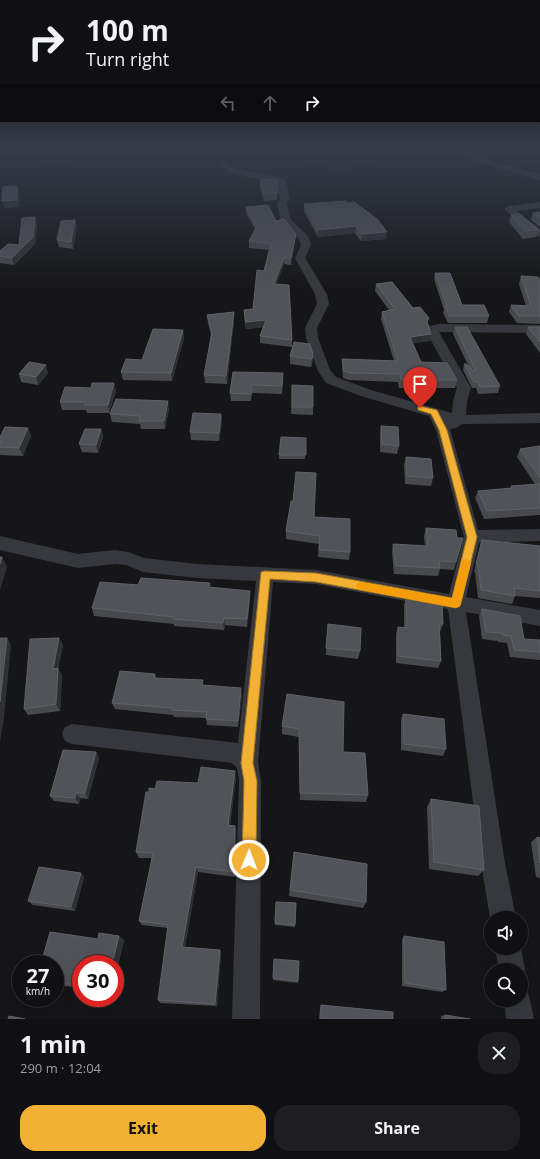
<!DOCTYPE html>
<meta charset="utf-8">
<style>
:root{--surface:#101012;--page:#1e1e20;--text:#f1f3f6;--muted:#9c9d9f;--line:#303032;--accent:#f2b134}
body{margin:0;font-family:"Open Sans",sans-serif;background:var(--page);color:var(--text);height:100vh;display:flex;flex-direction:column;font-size:15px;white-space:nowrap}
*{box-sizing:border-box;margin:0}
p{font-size:13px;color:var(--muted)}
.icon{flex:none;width:22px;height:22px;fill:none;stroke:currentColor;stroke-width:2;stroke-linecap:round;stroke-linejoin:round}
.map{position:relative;height:1019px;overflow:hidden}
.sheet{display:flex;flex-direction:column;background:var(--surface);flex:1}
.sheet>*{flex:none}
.top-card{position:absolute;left:0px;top:0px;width:540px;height:122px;box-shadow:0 4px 16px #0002,0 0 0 1px var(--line);background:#101012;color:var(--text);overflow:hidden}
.fabs{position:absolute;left:484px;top:911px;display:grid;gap:8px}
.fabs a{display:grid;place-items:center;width:44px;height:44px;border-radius:50%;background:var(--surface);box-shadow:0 4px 16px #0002,0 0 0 1px var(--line);font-size:20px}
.speed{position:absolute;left:12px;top:955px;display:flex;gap:8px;font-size:20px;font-weight:700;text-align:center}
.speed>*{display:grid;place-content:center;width:52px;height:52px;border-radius:50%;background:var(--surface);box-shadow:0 4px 16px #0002,0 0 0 1px var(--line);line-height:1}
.speed small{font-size:10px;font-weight:400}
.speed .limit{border:6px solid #d22;background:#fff;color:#111}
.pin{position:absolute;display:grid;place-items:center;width:34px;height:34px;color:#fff;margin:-41px -17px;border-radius:50% 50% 50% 0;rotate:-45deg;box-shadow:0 0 4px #0007}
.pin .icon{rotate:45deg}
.me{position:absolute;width:44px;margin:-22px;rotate:1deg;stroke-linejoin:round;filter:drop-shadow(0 0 3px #0008)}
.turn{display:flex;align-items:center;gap:14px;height:84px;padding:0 20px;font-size:18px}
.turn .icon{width:52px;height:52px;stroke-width:2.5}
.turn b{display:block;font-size:28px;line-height:34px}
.lanes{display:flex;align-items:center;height:38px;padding:0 20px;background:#0003;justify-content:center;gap:20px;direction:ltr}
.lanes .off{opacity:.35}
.round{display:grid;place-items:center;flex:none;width:42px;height:42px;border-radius:16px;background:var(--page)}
.headline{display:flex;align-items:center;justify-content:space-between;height:68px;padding:0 20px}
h1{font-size:24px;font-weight:700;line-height:30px}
.primary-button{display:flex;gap:8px;margin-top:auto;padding:8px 20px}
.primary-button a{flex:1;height:46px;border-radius:16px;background:var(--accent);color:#111;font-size:16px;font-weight:700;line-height:46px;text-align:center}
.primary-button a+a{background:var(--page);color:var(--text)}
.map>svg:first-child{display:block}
.green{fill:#1e261f}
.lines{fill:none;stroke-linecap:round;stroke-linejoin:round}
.minor{fill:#37383d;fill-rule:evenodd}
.wall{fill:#47494d}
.shaded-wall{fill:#2f3033}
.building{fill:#525359;stroke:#5f6168}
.route{fill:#f2b134;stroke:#9d7322}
.slow{fill:#f59e0b}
</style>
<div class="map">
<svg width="540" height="1019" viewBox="0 0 540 1019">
<rect width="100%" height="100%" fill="#161618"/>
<path class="green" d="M24 149H127L46 167Z
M270 149H540V161L526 164 478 151 410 159 353 162 344 174Z"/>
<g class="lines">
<path class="minor" d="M448 149H459L493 161 540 174V180L487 165Z
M222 162H228L234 168 282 178 286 181 290 199 287 204 291 220 308 236 311 245 305 258 327 294 329 304 317 328 318 338 330 370 336 377 371 390 452 413 453 401 457 388 428 335 427 329 429 326 439 324 540 325V333L439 332 471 388 467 401 466 415 540 413V423L462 424 456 428 450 429 478 530 540 529V541L479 543 466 597 540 610V626L466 612 505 863 516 918H491V919L490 918 481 863 448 609 316 584 273 582 258 763 261 781 260 1019H232L239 781 237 768 232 763 72 744 65 741 62 734 65 727 72 724 238 743 256 581 197 578 143 572 126 565 115 564 78 568 0 550V536L78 554 115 550 128 552 144 558 197 564 316 570 449 594 464 537 436 430 429 416 361 396 326 383 318 371 306 338 305 328 317 304 315 294 295 258 301 245 299 239 281 221 277 204 280 199 278 183 228 172 221 164Z
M540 202V208L517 211 540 229V237L537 236 504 209 509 206Z
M495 948H521L525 970 521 979V970H499Z
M521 988 527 990 530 1000 534 1019H506L504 1000H521Z"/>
</g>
<path class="wall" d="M260 180 277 181V200L264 201 260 187Z
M304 204 386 239 361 241 355 233 318 237 304 211Z
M246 207 276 221 295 240 291 265 284 264 276 284 292 340V347L260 343V336L263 327 246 329 244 317V310L253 309 264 271 269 250 249 248V241L255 229 246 213Z
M540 212V227L531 220 533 213Z
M511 215 539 230 536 237 523 239 509 222Z
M35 217 37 224 35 244 14 265 0 263V251L19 245Z
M75 220 77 227 73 249 59 247 57 240Z
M435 273 462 305 489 316 487 323H448L443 313 444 310 434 279Z
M521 276 540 280V324L517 323 509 312 511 305 526 306 519 284Z
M376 284 413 308 428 324 431 334 430 341 412 343 421 362 457 380 455 388H399L398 382 349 380 343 378 342 366V359L394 361 381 319 382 312 389 310 375 291Z
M234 312V320L227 384 205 383 204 375 211 335 208 323 207 315Z
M455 327 500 386 498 393 478 394 476 388H472L463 370 464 364 468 365 453 334Z
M528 327H540V353L526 334Z
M183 330 184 338 172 381 123 380 121 372 142 360Z
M310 344 313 361 311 367 290 364V356Z
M233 372 283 381 282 394 252 393 251 401H231L230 393Z
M48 373 38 385 21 382 19 374Z
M114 383 116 391 109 413H87L86 410H62L60 402 91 388Z
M292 385 313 407V415L291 414Z
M169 409 165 429H141L140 424 112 422 110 414Z
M221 414 222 422 219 441 191 440 190 432Z
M381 426 399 446 397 454 380 452V434Z
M28 428 31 436 23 456 0 455V437Z
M101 429 103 437 98 453 82 452 79 444Z
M281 437 306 438 305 459H279Z
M540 446V515L484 519 475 498 478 491 510 489 511 486 535 484 517 457 520 449Z
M406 457 433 478 431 486 405 484 404 465Z
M314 517 350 552 349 560 318 557 319 544 286 539V531Z
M426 528 456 562 454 570 440 569 438 576 394 574 392 552 393 544 425 546 424 536Z
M482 540 540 546V598L515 596 512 604 478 598 475 572H474L480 547Z
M138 585 210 587 250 599 247 627 225 625 224 630 174 626V624L94 616 92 608Z
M406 597 420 599V597L443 624 440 632 441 661 438 668 396 663V634L398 627 404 628V605Z
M482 609 524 639 540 640V660L510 657 507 643 498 642V641L482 639 479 616Z
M327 632 360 651 358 659 326 655Z
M63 645 58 669 62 675 60 711 28 715 24 709Z
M155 674 156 678 203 685 242 695 238 727 207 725 206 718 174 717 173 715 115 709 112 703Z
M344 702 343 752 368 795 366 802 300 800 299 737 282 734V726Z
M403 714 446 749 443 756 401 750V720Z
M96 752 99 758 88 799 80 798 79 804 54 801 50 796Z
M236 778 230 825 236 831 235 877 198 872 185 947 220 950 221 953 217 1006 160 1003 158 1000 168 928 142 925 139 921 152 858H139L136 852 149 792 155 789Z
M431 799 484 870 478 876 429 869 427 807Z
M537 837 540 838V878L536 877 531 842Z
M294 852 366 902 363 908 289 896Z
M81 873 84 877 75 911 33 905 28 901Z
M276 902 296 903 295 927 275 925Z
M404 936 446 990 442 992 402 986V939Z
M98 939 124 940 115 979V964H81V988L55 985V964Z
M274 959 298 981V983L273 980Z
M321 1005 393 1019H319L320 1008Z
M445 1015 470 1019H441V1016Z"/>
<path class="shaded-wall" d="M17 186 19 193V207L4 208 2 201Z
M35 217 37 224 35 244 14 265 12 258Z
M75 220 77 227 73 249 71 242Z
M356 226 355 233 318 237V230Z
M387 232 386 239 361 241 362 234Z
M296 234 295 240 291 265V258Z
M284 258V264L274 291V284Z
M234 312V320L227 384 226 376Z
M266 320V327L246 329V322Z
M183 330 184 338 172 381 171 373Z
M431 334 430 341 408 344 410 337Z
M313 354V361L311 367 312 359Z
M46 365 48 373 38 385 36 377Z
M114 383 116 391 109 413 108 405Z
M168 401 169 409 165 429 164 421Z
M221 414 222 422 219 441V433Z
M28 428 31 436 23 456 19 448Z
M101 429 103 437 98 453 96 445Z
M2 557 7 567 0 590V564Z
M250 591V599L247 627V619Z
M224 618 225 625 224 630 223 623Z
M7 638 11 645 4 718 0 742V702Z
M59 638 63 645 58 669 62 675 60 711 56 704 53 669Z
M241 688 242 695 238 727V721Z
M96 752 99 758 88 799 85 793Z
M235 771 236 778 229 831 228 825Z
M76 793 80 798 79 804 75 798Z
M235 826 236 831 235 877 234 872Z
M196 867 198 872 184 951 182 947Z
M81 873 84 877 75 911 71 907Z
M119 936 124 940 115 979V964H112Z
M220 950 221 953 217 1006 215 1004Z"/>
<path class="building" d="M274 179 275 181H277L278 193 264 194 260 180Z
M17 186V200L2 201 3 187Z
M345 201 348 203 354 202 377 219 387 232 362 234 356 226 318 230 304 204Z
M268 205 276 221 284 219 296 234 291 258H284L274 284 289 285 292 340 260 336 266 320 246 322 244 310 253 309 257 270 264 271 271 244 249 241 257 226 246 207Z
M540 212V219L533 213Z
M519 214 539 230 525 231 511 215Z
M35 217 33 237 12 258 0 256V251L8 244 19 245 22 218Z
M75 220 71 242 57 240 61 221Z
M435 273H450L462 305H484L489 316H449L445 306H447Z
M521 276 538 277 540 280V316H519L511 305 531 306Z
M392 282 413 308 420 307 429 318 427 322 431 334 410 337 421 362 447 363 457 380H401L400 374 350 373 344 371 342 359 398 361 382 312 395 309 376 284Z
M234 312 226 376 204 375 212 332 207 315Z
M455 327H467L500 386 480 387 478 382H474L464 364H466L473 371 475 370Z
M528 327H540V342Z
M153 329 183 330 171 373 121 372 126 359 142 360Z
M294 342 310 344 313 354 312 359 290 356Z
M29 362 46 365 36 377 19 374Z
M233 372 283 373 282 386 251 385V394L230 393Z
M92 383H114L108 405H85L86 402H60L65 387 91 388Z
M292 385 313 386V407H292Z
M116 399 168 401 164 421H139L140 416 110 414Z
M193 413 221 414 219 433 190 432Z
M381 426 398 427 399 446 382 444Z
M5 427 28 428 19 448 0 447V437Z
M85 429H101L96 445 79 444Z
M281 437 306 438V455H279Z
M540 446V478L520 449Z
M406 457 431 459 433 478 407 476Z
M296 472 316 473 314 517 350 519V552L319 550 320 536 286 531 291 501H293Z
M540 484V508L487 511 478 491 512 488 511 486Z
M426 528 456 530 457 538H463L456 562 439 561 440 568 396 566 393 544 428 546Z
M482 540 540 546V591L514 588 515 596 481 590 478 565 476 564Z
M0 557H2L0 564Z
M141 578 210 583 209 587 250 591 247 619 224 618 223 623 173 619V617L92 608 100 582 138 585Z
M406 597 420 599V597L442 601 443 624H439L441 661 398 656V627L407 628Z
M482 609 520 616 524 639 540 640V652L514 650 511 636 502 635V633L486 632Z
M328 624 361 628 360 651 326 648Z
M0 638H7L0 702Z
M59 638 53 669 58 668 56 704 24 709 30 639Z
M120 671 155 674 154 678 203 680 202 685 241 688 238 721 206 719 207 712 172 710V708L112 703Z
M287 694 344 702 343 752 365 753 368 795 300 793 299 729 282 726Z
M403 714 444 719 446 749 404 744Z
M63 750 96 752 85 793H76L75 798 50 796Z
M201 767 235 771 228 825 235 826 234 872 196 867 182 947 220 950 215 1004 158 1000 168 925 139 921 153 853 136 852 146 792H149V788L155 789 157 781 198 783Z
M431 799 479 806 484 870 434 862Z
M537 837 540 838V863Z
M294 852 367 864 366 902 290 890Z
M39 867 81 873 71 907 28 901Z
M276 902 296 903 295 925 275 923Z
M50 932 98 939 99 933 119 936 112 964H81V986L55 982V964H41Z
M404 936 444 942 446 990 405 983Z
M274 959 299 961 298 981 273 978Z
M321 1005 393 1012V1019H321Z
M445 1015 470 1019H445Z
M9 1016 25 1019H8Z"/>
<linearGradient id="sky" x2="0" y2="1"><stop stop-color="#0c0c0d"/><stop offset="0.51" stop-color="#363c48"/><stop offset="1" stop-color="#363c48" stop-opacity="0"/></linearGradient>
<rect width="540" height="291" fill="url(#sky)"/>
<path class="route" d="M420 406 437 410 447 430 477 537 461 603 460 606 456 608 316 582 270 579 253 763 257 781 256 860 254 865 249 867 244 865 242 860 244 781 241 763 261 572 265 571 316 573 452 598 467 537 439 430 431 414 418 410V407Z"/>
<path class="slow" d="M466 559 469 560 471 563 461 603 460 606 456 608 361 590 357 589 356 586 357 583 361 582 452 598 461 563 462 560Z"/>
</svg>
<div class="fabs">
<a><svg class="icon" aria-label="sound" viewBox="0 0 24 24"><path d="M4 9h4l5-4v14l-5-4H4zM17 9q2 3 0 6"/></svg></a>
<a><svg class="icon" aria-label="search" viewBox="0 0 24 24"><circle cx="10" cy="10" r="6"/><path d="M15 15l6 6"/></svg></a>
</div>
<div class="speed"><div>27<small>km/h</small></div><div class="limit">30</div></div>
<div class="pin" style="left:420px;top:408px;background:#d93025"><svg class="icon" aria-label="arrive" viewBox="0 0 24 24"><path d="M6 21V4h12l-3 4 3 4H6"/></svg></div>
<svg class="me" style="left:249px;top:860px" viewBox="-20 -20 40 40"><circle r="17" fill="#f2b134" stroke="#fff" stroke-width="3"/><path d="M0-11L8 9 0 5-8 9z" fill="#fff"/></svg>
<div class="top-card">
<div class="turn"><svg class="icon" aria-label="right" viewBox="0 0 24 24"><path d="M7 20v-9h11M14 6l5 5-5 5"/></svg><div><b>100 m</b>Turn right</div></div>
<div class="lanes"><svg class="icon off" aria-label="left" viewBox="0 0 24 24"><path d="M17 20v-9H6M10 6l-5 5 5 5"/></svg><svg class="icon off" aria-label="ahead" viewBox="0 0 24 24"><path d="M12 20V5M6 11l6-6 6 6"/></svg><svg class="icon" aria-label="right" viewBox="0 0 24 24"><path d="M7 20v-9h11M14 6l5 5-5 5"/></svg></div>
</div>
</div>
<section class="sheet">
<div class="headline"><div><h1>1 min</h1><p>290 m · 12:04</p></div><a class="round"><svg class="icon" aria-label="close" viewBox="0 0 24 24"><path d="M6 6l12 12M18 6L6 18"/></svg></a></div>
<div class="primary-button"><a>Exit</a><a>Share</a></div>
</section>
